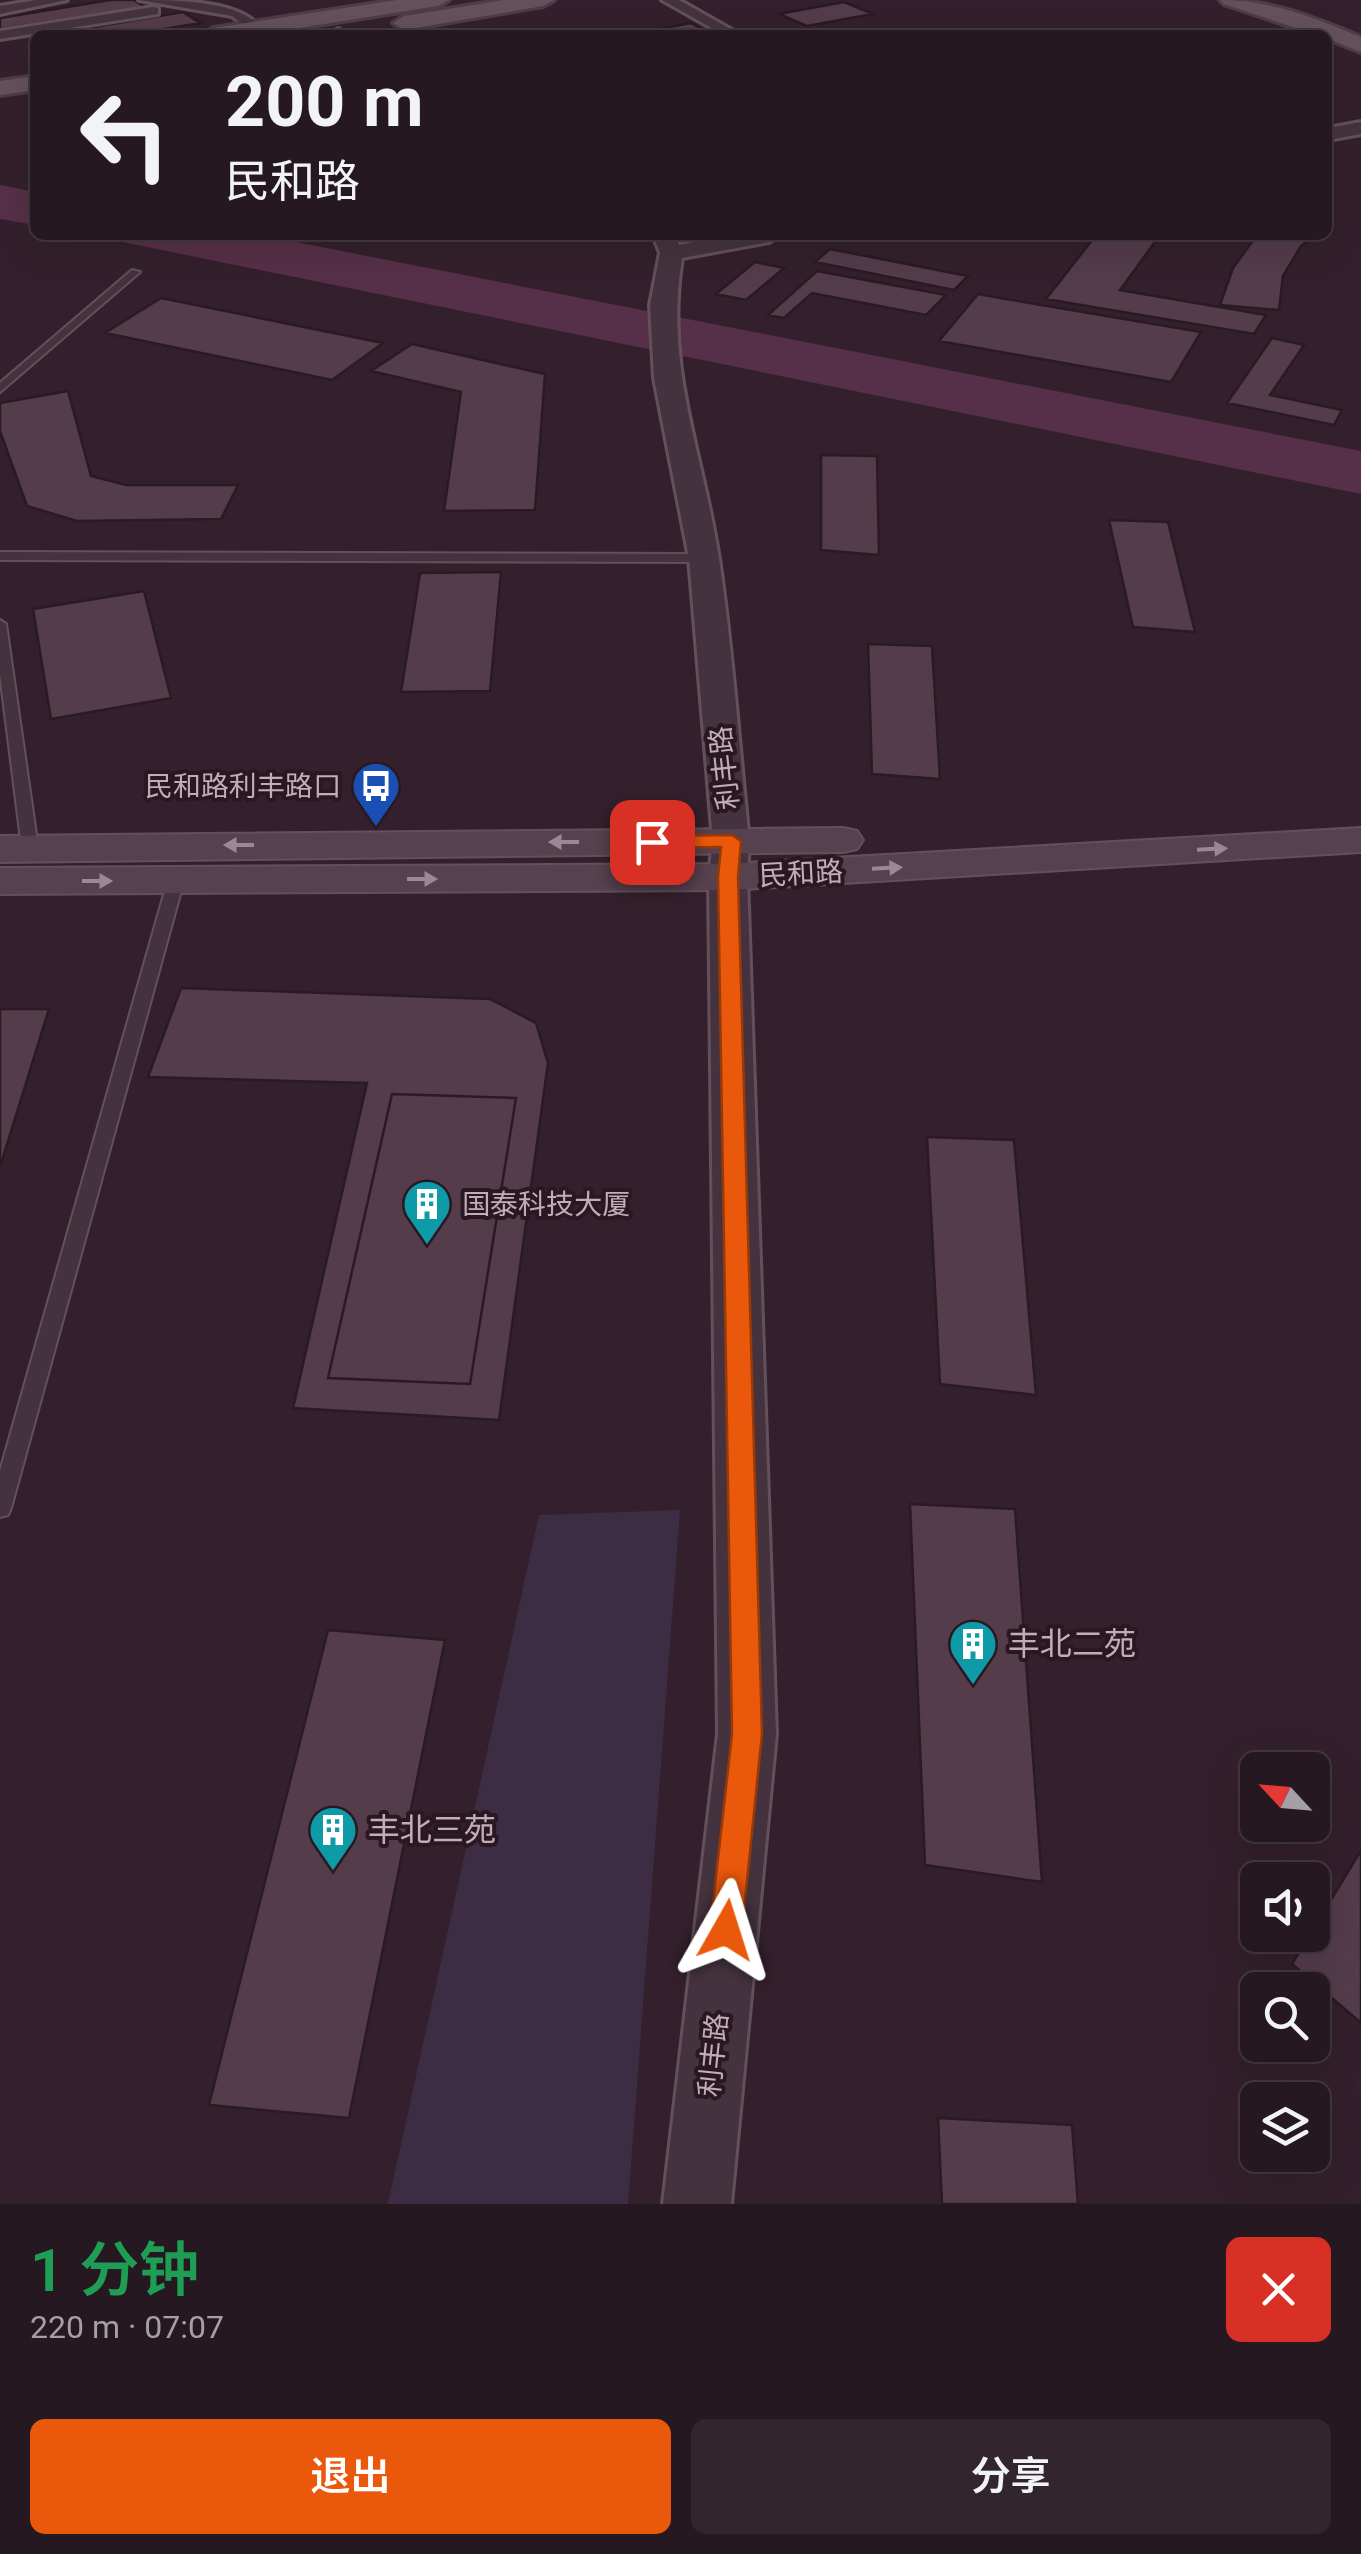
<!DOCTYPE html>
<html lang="zh">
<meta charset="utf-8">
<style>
:root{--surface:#261821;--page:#32252e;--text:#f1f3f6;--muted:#a4a0a5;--line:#42373f;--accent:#ea580c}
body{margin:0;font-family:Roboto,"Noto Sans SC",sans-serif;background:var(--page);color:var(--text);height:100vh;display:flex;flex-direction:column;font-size:38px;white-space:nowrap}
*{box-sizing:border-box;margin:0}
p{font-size:32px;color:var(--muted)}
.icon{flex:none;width:55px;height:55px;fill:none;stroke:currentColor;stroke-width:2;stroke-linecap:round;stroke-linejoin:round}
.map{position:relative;height:2204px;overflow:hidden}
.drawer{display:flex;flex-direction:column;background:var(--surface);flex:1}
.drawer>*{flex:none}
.top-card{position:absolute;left:30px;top:30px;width:1302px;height:210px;border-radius:15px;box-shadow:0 10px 40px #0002,0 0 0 2px var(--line);background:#261821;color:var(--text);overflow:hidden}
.needle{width:65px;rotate:296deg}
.controls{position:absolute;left:1240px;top:1752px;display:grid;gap:20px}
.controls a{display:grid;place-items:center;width:90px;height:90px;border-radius:15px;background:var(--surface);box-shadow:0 10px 40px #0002,0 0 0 2px var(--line);font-size:50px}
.pin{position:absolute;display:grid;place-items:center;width:85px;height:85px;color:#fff;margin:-42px;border-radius:20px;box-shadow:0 5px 15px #0006}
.me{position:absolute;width:110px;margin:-55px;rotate:6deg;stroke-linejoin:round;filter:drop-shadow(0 0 8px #0008)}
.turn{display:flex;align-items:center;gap:35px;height:210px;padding:0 30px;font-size:45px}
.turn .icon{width:130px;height:130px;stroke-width:2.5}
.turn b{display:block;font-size:70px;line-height:85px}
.round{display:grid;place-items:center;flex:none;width:105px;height:105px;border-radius:15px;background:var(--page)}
.headline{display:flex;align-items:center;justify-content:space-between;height:170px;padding:0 30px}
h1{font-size:60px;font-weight:600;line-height:75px;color:#1e9e55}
.primary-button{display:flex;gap:20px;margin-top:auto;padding:20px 30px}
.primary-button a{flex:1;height:115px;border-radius:15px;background:var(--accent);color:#fff;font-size:40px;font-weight:600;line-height:115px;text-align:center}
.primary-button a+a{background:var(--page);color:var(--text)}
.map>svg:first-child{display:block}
.green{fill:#3c2d45}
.water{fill:#563048}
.building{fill:#543c4b;stroke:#2b1a24;stroke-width:2.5}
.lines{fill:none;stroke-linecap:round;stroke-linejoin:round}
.service-casing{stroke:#63505b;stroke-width:4}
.minor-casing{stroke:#63505b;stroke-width:6}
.tertiary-casing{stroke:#63505b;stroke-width:6}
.secondary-casing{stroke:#63505b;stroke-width:4}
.primary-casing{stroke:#4e3c46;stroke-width:6}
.service{fill:#44333e;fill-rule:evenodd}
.minor{fill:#44333e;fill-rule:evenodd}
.tertiary{fill:#44333e;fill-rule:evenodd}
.secondary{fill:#57414e;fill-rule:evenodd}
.primary{fill:#64515d;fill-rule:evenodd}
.oneway{fill:#9d8794}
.route{fill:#ea580c;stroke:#983908;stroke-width:2.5}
.labels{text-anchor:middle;stroke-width:8;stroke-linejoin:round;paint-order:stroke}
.street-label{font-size:28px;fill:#c2acb9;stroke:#291822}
.poi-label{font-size:28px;fill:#c2acb9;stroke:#291822;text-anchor:end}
.near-poi-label{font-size:32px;fill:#c2acb9;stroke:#291822;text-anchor:start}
</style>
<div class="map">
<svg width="1361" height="2204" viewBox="0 0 1361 2204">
<rect width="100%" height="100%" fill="#33202c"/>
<path class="green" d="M680 1510 628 2204H388L539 1515Z"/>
<path class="water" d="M0 185 35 192V225L0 219Z
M88 235H260L1361 451V494Z"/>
<path class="building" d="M110 0H134L145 7 0 29V18Z
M844 2 873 14 807 26 779 14Z
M183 12 200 23 129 35H47Z
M691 23 712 35H625Z
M1096 235H1160L1120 290 1266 315 1254 334 1046 299Z
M1257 235H1318L1301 246 1283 276 1279 310 1220 305 1233 268Z
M830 249 968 276 954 290 815 262Z
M755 262 784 268 746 300 716 294Z
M817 271 946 295 926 315 812 293 784 318 768 315Z
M978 294 1006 299 1201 332 1171 382 939 341Z
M161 298 383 343 332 380 105 333Z
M1272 338 1304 345 1270 395 1342 410 1334 425 1227 403Z
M412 344 545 374 535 510 444 511 461 392 371 371Z
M68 391 91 476 126 485H238L221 519 77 521 27 506 0 431V403Z
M821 455 877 456 879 555 821 550Z
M1109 520 1168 522 1195 632 1133 627Z
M501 572 490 691 401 692 420 573Z
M144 591 171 698 51 719 33 609Z
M868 644 932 646 940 779 872 774Z
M181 988 490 999 536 1023 548 1063 499 1420 293 1408 367 1083 148 1077Z
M0 1009H49L0 1167Z
M392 1094 516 1098 470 1384 328 1378Z
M927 1137 1014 1140 1036 1395 940 1384Z
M910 1504 1015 1509 1042 1882 925 1865Z
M328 1630 445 1640 349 2118 209 2105Z
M1360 1852 1361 1853V2023L1292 1964Z
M938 2118 1072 2125 1078 2204H942Z"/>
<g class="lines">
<g class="service-casing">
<path id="service" d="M132 270 140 272 0 392V383Z
M0 552 704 554 710 558 704 562 0 560Z
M0 620 6 624 38 848 30 853 22 848 0 674Z
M176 875 184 880 11 1508 8 1515 0 1517V1471L168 880Z"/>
</g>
<g class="minor-casing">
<path id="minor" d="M36 0H67L0 14V6Z
M139 0C173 0 241 0 260 28L253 32 232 16Z
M662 0H679L741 35H724Z
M153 7 158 8V14L0 39V31Z"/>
</g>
<g class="tertiary-casing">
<path id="tertiary" d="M338 29 349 35 329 34Z
M1361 122V134L1328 140V128Z
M653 235H675L679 245 732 235H780L769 242 682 258C664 369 703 452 719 559 733 652 739 747 749 841L747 877 776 1734 731 2204H663L718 1734 709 877 713 841 689 558 654 378 650 305 660 253Z"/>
</g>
<g class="secondary-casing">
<path id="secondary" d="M843 828 857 831 863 840 857 849 843 852 0 862V836Z
M1361 828V852L728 890 0 894V868L728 864Z"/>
</g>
<g class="primary-casing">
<path id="primary" d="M397 0H449L438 6 255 35H202L213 28Z
M504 0H554L543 6 404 30 393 23 404 16Z
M1220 0C1272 0 1314 18 1361 37V52L1328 39V35H1316L1224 4Z
M35 76V90L0 95V81Z"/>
</g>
<use href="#service" class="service"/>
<use href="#minor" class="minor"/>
<use href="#tertiary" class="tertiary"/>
<use href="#secondary" class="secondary"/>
<use href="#primary" class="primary"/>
</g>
<defs><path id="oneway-solid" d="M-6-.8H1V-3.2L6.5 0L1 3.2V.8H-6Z" transform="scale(2.5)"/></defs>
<g class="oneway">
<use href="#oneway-solid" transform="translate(564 842) rotate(180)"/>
<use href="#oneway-solid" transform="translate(239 845) rotate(180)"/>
<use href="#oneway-solid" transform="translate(1212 849) rotate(-3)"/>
<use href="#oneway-solid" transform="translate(887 868) rotate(-3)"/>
<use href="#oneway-solid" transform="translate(422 879)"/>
<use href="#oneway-solid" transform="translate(97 881)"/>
</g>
<path class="route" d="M732 835 741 841 738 877 762 1734 742 1930 738 1941 726 1946 714 1941 710 1930 732 1734 718 877 721 847 652 848 642 842 652 836Z"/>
<defs>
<g id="bus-pin" transform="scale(2.5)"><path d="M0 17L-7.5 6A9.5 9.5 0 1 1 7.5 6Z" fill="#1a4fb4" stroke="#291822"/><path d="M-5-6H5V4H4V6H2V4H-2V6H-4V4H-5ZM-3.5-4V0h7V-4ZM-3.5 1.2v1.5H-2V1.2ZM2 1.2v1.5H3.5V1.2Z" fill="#fff"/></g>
<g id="building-pin" transform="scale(2.5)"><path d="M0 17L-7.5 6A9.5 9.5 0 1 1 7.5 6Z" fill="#0f9aa8" stroke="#291822"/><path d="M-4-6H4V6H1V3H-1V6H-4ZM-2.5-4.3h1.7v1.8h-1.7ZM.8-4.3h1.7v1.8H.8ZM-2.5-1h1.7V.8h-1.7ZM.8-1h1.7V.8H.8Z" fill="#fff"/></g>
</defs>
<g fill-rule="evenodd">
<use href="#bus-pin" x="376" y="786"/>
<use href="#building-pin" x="427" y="1204"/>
<use href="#building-pin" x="973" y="1644"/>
<use href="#building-pin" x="333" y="1830"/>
</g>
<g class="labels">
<g class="street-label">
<text transform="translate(724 768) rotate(-96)" y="10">利丰路</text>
<text transform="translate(801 873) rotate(-3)" y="10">民和路</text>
<text transform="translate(713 2055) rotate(-84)" y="10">利丰路</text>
</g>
<g class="poi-label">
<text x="341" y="796">民和路利丰路口</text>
<text x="462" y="1214" text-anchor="start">国泰科技大厦</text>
</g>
<g class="near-poi-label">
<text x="1008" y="1655">丰北二苑</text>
<text x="368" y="1841">丰北三苑</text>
</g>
</g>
</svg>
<div class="controls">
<a><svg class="needle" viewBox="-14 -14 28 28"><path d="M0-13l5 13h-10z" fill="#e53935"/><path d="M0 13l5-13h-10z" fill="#a4a0a5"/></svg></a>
<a><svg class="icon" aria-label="sound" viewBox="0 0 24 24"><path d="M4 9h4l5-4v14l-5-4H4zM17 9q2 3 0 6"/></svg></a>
<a><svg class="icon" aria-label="search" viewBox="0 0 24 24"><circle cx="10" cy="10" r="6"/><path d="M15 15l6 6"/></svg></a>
<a><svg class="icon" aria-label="layers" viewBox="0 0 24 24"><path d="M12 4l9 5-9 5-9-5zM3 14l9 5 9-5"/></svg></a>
</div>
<div class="pin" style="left:652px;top:842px;background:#d93025"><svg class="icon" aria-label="arrive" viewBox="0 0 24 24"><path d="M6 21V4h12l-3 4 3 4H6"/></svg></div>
<svg class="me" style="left:726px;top:1930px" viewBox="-20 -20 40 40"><path d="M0-17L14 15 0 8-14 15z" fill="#ea580c" stroke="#fff" stroke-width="4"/></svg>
<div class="top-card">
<div class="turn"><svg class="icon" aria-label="left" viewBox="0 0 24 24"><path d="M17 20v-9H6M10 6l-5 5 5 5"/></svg><div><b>200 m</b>民和路</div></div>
</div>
</div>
<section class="drawer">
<div class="headline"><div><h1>1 分钟</h1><p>220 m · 07:07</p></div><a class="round" style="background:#d93025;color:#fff"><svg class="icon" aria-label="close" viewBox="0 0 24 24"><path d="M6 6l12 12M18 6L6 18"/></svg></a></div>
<div class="primary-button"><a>退出</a><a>分享</a></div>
</section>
